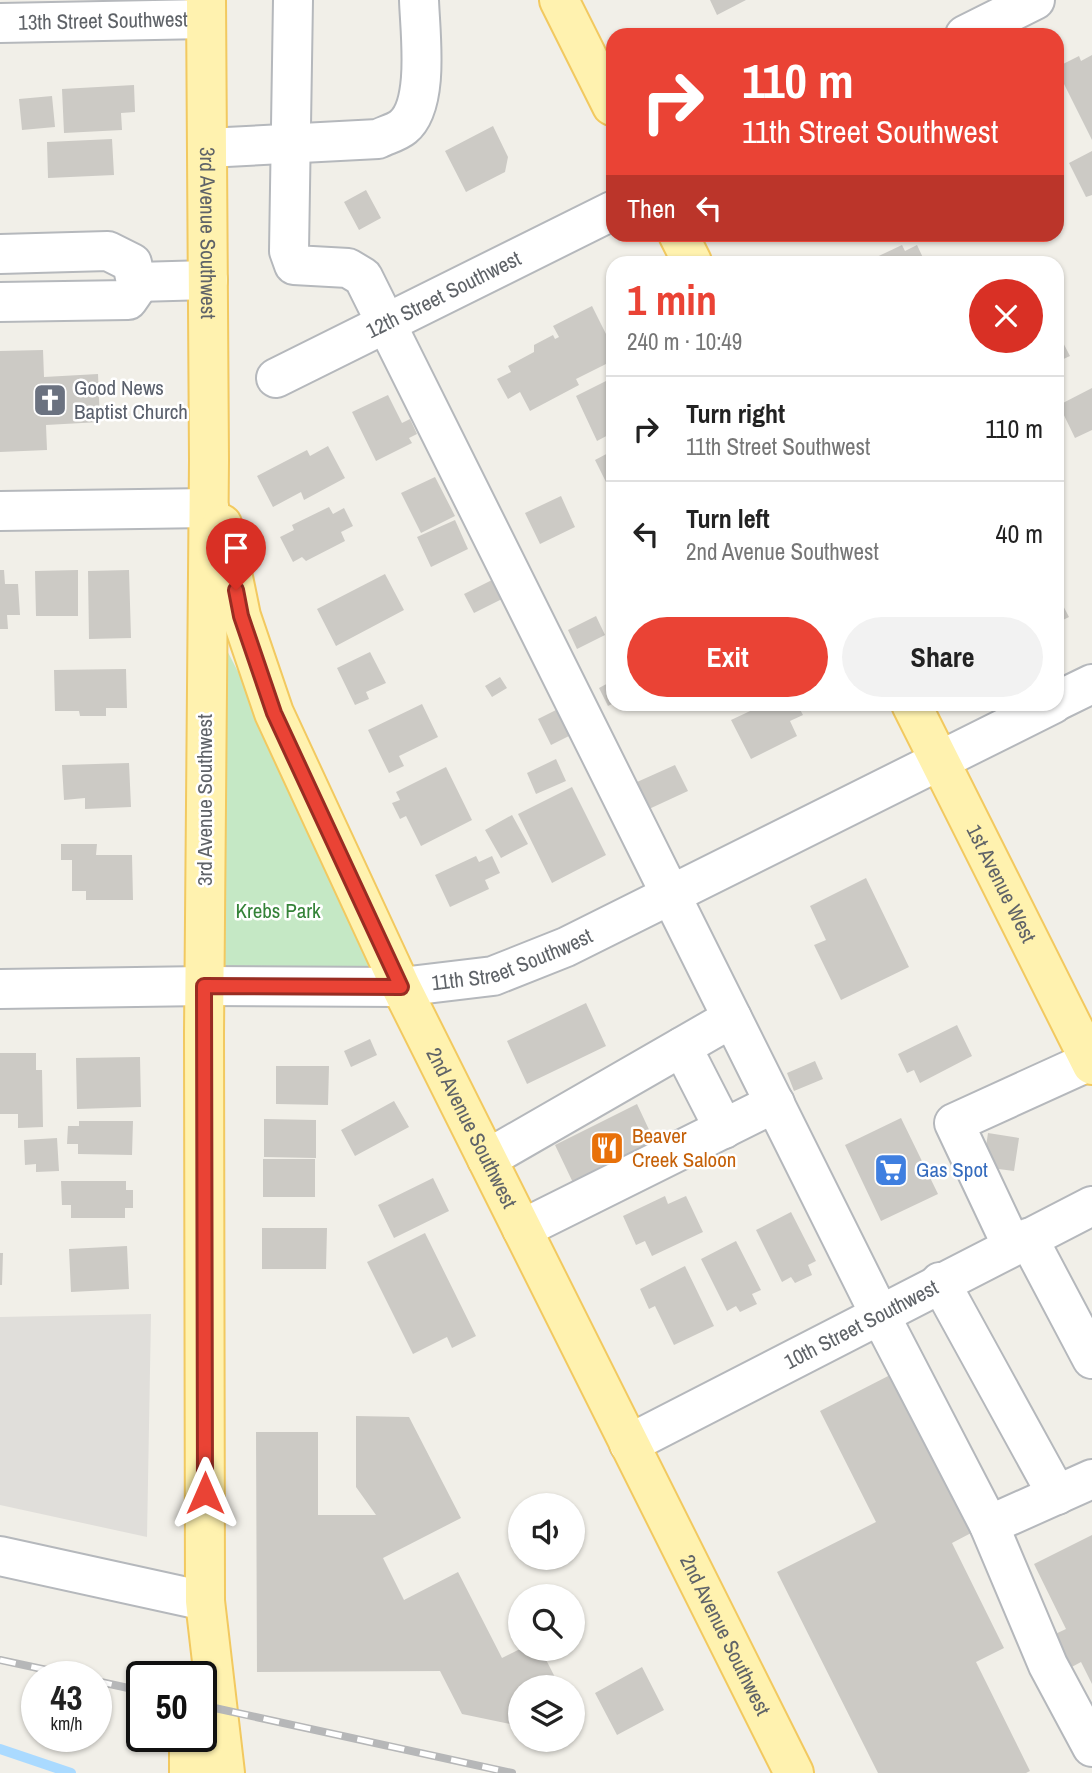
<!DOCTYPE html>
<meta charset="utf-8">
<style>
:root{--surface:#fff;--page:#f2f2f2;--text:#222;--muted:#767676;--line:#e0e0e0;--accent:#ea4335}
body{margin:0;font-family:"Archivo Narrow",sans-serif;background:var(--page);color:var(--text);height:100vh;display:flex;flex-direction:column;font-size:26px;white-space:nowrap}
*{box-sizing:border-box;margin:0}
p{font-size:23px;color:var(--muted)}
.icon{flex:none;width:38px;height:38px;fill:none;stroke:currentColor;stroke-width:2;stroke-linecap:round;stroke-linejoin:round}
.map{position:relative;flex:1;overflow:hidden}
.panel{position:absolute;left:606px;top:256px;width:458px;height:455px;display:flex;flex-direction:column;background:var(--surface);border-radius:21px;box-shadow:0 2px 5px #0004}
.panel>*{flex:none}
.banner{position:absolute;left:606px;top:28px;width:458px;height:214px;border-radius:21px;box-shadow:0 2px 5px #0004;background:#ea4335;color:#fff;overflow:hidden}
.fabs{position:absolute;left:508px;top:1493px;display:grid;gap:14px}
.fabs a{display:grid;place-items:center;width:77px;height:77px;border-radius:50%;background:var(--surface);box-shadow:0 2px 5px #0004;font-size:35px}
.speed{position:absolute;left:21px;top:1661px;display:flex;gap:14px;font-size:35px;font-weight:700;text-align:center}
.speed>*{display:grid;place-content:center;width:91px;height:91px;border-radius:50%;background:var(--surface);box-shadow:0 2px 5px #0004;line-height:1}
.speed small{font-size:18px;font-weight:400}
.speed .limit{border:4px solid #111;border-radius:10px;background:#fff;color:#111}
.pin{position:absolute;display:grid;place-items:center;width:60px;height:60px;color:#fff;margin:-72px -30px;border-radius:50% 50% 50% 0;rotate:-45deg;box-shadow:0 0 7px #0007}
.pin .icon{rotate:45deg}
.me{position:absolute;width:77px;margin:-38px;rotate:0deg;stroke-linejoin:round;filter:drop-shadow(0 0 5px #0008)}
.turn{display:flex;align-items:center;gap:24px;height:147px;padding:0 21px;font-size:32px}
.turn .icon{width:91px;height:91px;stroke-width:2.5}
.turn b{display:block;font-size:49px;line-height:60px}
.then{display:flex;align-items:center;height:66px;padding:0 21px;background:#0003;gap:14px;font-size:26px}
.round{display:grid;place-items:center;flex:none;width:74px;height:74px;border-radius:37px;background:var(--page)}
.headline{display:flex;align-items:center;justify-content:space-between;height:119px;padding:0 21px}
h1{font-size:42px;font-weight:700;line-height:52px;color:var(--accent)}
.primary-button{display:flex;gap:14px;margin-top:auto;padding:14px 21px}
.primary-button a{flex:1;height:80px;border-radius:42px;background:var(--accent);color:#fff;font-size:28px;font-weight:700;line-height:80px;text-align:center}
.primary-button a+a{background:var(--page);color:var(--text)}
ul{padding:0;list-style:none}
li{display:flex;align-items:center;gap:21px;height:105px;padding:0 21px;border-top:2px solid var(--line)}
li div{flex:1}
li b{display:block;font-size:26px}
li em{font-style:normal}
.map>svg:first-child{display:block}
.industrial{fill:#e0deda}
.green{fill:#c5e8c5}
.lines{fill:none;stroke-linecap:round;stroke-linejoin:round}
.stream{stroke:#aadaff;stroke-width:10}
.building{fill:#cccac5}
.minor-casing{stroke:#b5b8bc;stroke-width:42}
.major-casing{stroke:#f2c960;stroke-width:42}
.minor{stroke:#fff;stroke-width:38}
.major{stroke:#fff2af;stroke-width:38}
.rail-casing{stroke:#b6b7b8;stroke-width:8}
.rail{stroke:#fff;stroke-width:5;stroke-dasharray:16;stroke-linecap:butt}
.route-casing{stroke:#982c22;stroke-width:18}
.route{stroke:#ea4335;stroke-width:12}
.labels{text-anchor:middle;stroke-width:5;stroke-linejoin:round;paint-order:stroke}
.street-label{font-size:21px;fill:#5f6368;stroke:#fff}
.worship-label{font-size:21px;fill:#5b616d;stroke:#fff;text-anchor:start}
.park-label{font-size:21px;fill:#348238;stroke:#fff}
.food-label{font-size:21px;fill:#c56008;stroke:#fff;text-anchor:start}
.shop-label{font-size:21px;fill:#366cbe;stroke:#fff;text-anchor:start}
</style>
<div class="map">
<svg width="1092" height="1773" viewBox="0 0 1092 1773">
<rect width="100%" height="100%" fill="#f1efe8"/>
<path class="industrial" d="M151 1314 147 1537 0 1505V1317Z"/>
<path class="green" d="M205 608 401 987 204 986Z"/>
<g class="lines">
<path class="stream" d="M0 1749 71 1773"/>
</g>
<path class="building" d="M710 0H746L717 15Z
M1092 55V140L1057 70V67L1079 56 1081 61Z
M134 85 135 112 121 113 122 130 64 133 62 89Z
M52 96 55 127 22 130 19 99Z
M493 126 508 157 505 172 466 192 445 151Z
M112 139 114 175 48 178 47 142Z
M1092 151V195L1086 197 1069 163Z
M366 190 381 218 359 230 344 202Z
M902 245 905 251 917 245 925 262H866Z
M592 306 612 346V361L576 379 579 385 530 411 520 392 508 399 497 379 511 372 508 366 534 352V345L553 335 555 339 559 337 553 326Z
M1057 331 1070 356 1057 362Z
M43 350 44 377 98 374 100 422 46 425 47 450 0 452V351Z
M612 378V433L597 441 576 396Z
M1092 388V430L1075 438 1059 405Z
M388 395 402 423 410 419 417 434 409 438 412 443 376 461 352 412Z
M328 446 345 478 304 500 301 492 273 507 257 476 307 450 310 456Z
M612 451V494L595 460Z
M435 477 455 516 421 533 401 493Z
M561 496 575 527 540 544 525 513Z
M329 507 333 514 344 508 353 526 341 532 345 541 306 561 302 557 293 562 280 537 294 530 292 525Z
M455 520 468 549 431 567 417 537Z
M0 570H4L5 584H18L20 615H7L8 629H0Z
M78 570V616H36L35 571Z
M129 570 131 638 89 639 88 571Z
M385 574 404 610 336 646 317 609Z
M492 580 502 599 474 613 464 594Z
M1057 594 1069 617 1057 623Z
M596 616 605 635 577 649 568 630Z
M370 652 386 683 366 692 369 699 355 705 337 668Z
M126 669 127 708H106V716H80L79 711H55L54 670Z
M500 677 507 688 492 697 485 686Z
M612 681V704L608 706 599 688Z
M422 704 438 737 399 756 404 766 389 773 368 730Z
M765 704H797L803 715 790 721 797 736 751 759 731 720Z
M558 709 571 735 551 745 538 719Z
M556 759 566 781 536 794 527 773Z
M129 763 131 807 85 809V798L64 800 62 765Z
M675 765 688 791 649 809 637 782Z
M446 767 472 820 421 846 406 816 400 819 392 803 400 800 396 792Z
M572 787 606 855 552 883 518 814Z
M512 815 528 844 501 858 485 830Z
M61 844H97L96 855H132L133 900H86V891H72V860H61Z
M476 856 479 862 492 856 500 873 485 880 489 889 450 907 435 875Z
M866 878 909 967 841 1000 814 945 826 940 810 906Z
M586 1003 606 1046 527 1084 507 1041Z
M957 1025 972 1056 920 1083 914 1070 907 1073 898 1054Z
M370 1039 377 1055 351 1067 344 1051Z
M0 1053H36V1070H42L43 1127 18 1128V1114H0Z
M140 1057 141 1107 77 1109 76 1058Z
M815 1061 823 1079 794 1091 787 1073Z
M276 1066H329L328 1105 276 1104Z
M394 1101 409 1127 355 1156 341 1130Z
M637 1104 659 1151 577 1191 555 1145Z
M901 1118 938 1194 881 1221 845 1145Z
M264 1119 316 1120V1158L264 1157Z
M79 1121H133L132 1155 78 1154V1144H67L68 1126H79Z
M988 1133 1019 1138 1014 1171 983 1167Z
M57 1138 59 1171 36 1172V1164L25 1165 24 1140Z
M263 1159H315V1197H263Z
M433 1178 449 1211 394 1238 378 1205Z
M61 1181H126V1190H133V1208H125V1218H71V1205H62Z
M665 1196 668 1204 686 1196 703 1232 652 1256 645 1241 636 1245 623 1216Z
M791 1212 816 1261 808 1265 812 1275 795 1283 791 1277 782 1282 756 1230Z
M262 1228H327L326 1269H262Z
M425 1233 476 1336 452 1348 447 1337 413 1354 367 1262Z
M736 1241 761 1290 752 1294 757 1304 740 1312 736 1306 727 1311 701 1259Z
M127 1246 129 1289 71 1292 69 1249Z
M0 1253H3L2 1285H0Z
M685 1266 714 1326 674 1345 655 1306 649 1309 640 1289Z
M894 1373 973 1532 952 1543 1004 1648 976 1662 1030 1771 1026 1773H878L777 1572 876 1522 820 1411Z
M356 1416 409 1417 461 1518 383 1558 404 1600 458 1572 502 1658 522 1648H540L560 1687H520V1726L462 1714 440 1671 257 1672 256 1432H318V1515H376L356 1487Z
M1092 1535V1684L1081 1662 1068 1669 1051 1636 1066 1629 1034 1564Z
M642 1667 664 1710 617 1735 595 1693Z"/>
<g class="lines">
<g class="minor-casing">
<g id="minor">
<path d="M293 0 289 251 294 265 348 268 363 277 879 1313 989 1525 1048 1665 1092 1747"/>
<path id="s1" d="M0 23 206 19"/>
<path d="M965 35 1035 0"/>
<path d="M207 148 378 139C386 135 397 132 403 127 430 105 420 32 419 0"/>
<path d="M0 254 108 251 132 263 137 287 128 300 0 302"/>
<path d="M137 282 208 280"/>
<path id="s2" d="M276 378 612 211"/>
<path d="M0 511 209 508"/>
<path d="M1057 701 1092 684"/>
<path id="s3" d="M0 989 204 986 401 987 493 976 566 947 1053 704"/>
<path d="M682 1047 724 1129"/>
<path d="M487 1159 732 1018"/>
<path d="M522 1229 775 1103"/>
<path d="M1028 1238 1092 1359"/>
<path d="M1012 1246 954 1123 1090 1061"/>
<path d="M940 1282 1057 1495"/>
<path id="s4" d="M629 1444 1092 1206"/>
<path d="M989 1525 1092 1479"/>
<path d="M0 1556 205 1601"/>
</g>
</g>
<g class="major-casing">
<g id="major">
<path id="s5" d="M206 0 209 460 204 1033 205 1601 225 1773"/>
<path d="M559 0 612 106"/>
<path d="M678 234 692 262"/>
<path id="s6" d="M222 524 241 616 274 713 401 987 794 1773"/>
<path id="s7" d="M911 704 1092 1065"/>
<path d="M189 1736V1773"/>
</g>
</g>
<use href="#minor" class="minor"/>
<use href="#major" class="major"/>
<g class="rail-casing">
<path id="rail" d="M0 1660 75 1676
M96 1681 142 1691
M201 1705 512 1773"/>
</g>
<use href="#rail" class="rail"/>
</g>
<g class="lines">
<g class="route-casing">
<path id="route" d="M205 1493 204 986 401 987 274 713 241 616 236 590"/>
</g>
<use href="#route" class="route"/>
</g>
<defs>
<g id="church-square" transform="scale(1.75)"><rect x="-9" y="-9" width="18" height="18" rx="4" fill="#6b7280" stroke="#fff"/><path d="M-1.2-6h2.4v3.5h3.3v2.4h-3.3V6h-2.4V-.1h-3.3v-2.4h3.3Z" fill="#fff"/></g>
<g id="restaurant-square" transform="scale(1.75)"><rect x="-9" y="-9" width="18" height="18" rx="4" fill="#e8710a" stroke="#fff"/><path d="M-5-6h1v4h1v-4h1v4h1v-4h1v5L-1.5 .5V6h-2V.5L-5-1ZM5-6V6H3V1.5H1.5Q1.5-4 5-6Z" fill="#fff"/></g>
<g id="supermarket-square" transform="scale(1.75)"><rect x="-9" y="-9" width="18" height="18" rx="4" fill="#3f7fe0" stroke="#fff"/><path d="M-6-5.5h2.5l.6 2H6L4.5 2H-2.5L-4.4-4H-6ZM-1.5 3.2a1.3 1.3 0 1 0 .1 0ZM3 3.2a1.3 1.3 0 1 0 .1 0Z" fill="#fff"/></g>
</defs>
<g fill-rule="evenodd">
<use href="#church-square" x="50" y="400"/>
<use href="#restaurant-square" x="607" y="1148"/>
<use href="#supermarket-square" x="891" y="1170"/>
</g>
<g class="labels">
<g class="street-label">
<text dy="7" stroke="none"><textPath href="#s1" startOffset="103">13th Street Southwest</textPath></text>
<text dy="7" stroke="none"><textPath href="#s5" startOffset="233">3rd Avenue Southwest</textPath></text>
<text dy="7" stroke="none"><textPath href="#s2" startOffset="187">12th Street Southwest</textPath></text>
<text transform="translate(205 800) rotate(-90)" y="7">3rd Avenue Southwest</text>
<text dy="7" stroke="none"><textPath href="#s7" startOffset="201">1st Avenue West</textPath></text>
<text dy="7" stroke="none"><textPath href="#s3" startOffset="516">11th Street Southwest</textPath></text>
<text dy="7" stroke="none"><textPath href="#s6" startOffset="656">2nd Avenue Southwest</textPath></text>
<text dy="7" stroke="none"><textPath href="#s4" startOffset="261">10th Street Southwest</textPath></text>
<text dy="7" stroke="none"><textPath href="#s6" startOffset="1223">2nd Avenue Southwest</textPath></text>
</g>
<g class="worship-label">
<text x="74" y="395">Good News<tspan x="74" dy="24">Baptist Church</tspan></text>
</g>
<g class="park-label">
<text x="278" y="918">Krebs Park</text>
</g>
<g class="food-label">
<text x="632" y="1143">Beaver<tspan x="632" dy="24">Creek Saloon</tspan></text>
</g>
<g class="shop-label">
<text x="916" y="1177">Gas Spot</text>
</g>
</g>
</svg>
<div class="fabs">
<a><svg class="icon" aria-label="sound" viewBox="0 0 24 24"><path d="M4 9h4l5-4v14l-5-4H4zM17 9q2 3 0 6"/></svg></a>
<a><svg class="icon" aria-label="search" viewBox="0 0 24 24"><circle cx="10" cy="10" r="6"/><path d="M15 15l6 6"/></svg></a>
<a><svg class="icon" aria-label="layers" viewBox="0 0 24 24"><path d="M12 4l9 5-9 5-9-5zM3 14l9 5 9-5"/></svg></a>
</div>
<div class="speed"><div>43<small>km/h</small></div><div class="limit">50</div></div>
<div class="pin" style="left:236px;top:590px;background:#d93025"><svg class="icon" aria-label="arrive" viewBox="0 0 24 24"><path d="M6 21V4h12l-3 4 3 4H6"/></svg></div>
<svg class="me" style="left:205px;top:1493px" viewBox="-20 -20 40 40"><path d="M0-17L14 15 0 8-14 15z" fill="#ea4335" stroke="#fff" stroke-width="4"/></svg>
<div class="banner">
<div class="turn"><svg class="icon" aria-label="right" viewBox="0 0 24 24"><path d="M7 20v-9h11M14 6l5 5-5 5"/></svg><div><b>110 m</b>11th Street Southwest</div></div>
<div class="then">Then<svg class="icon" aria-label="left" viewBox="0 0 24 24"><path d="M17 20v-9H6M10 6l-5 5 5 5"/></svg></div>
</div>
<section class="panel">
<div class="headline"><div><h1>1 min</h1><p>240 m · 10:49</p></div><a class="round" style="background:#d93025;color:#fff"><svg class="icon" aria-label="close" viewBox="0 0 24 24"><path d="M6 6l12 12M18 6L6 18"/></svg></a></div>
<ul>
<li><svg class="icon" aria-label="right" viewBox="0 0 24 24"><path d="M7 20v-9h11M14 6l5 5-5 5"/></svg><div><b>Turn right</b><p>11th Street Southwest</p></div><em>110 m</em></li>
<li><svg class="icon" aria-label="left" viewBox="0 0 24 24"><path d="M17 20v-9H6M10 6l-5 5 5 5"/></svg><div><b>Turn left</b><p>2nd Avenue Southwest</p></div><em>40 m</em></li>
</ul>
<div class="primary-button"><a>Exit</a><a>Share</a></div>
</section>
</div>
